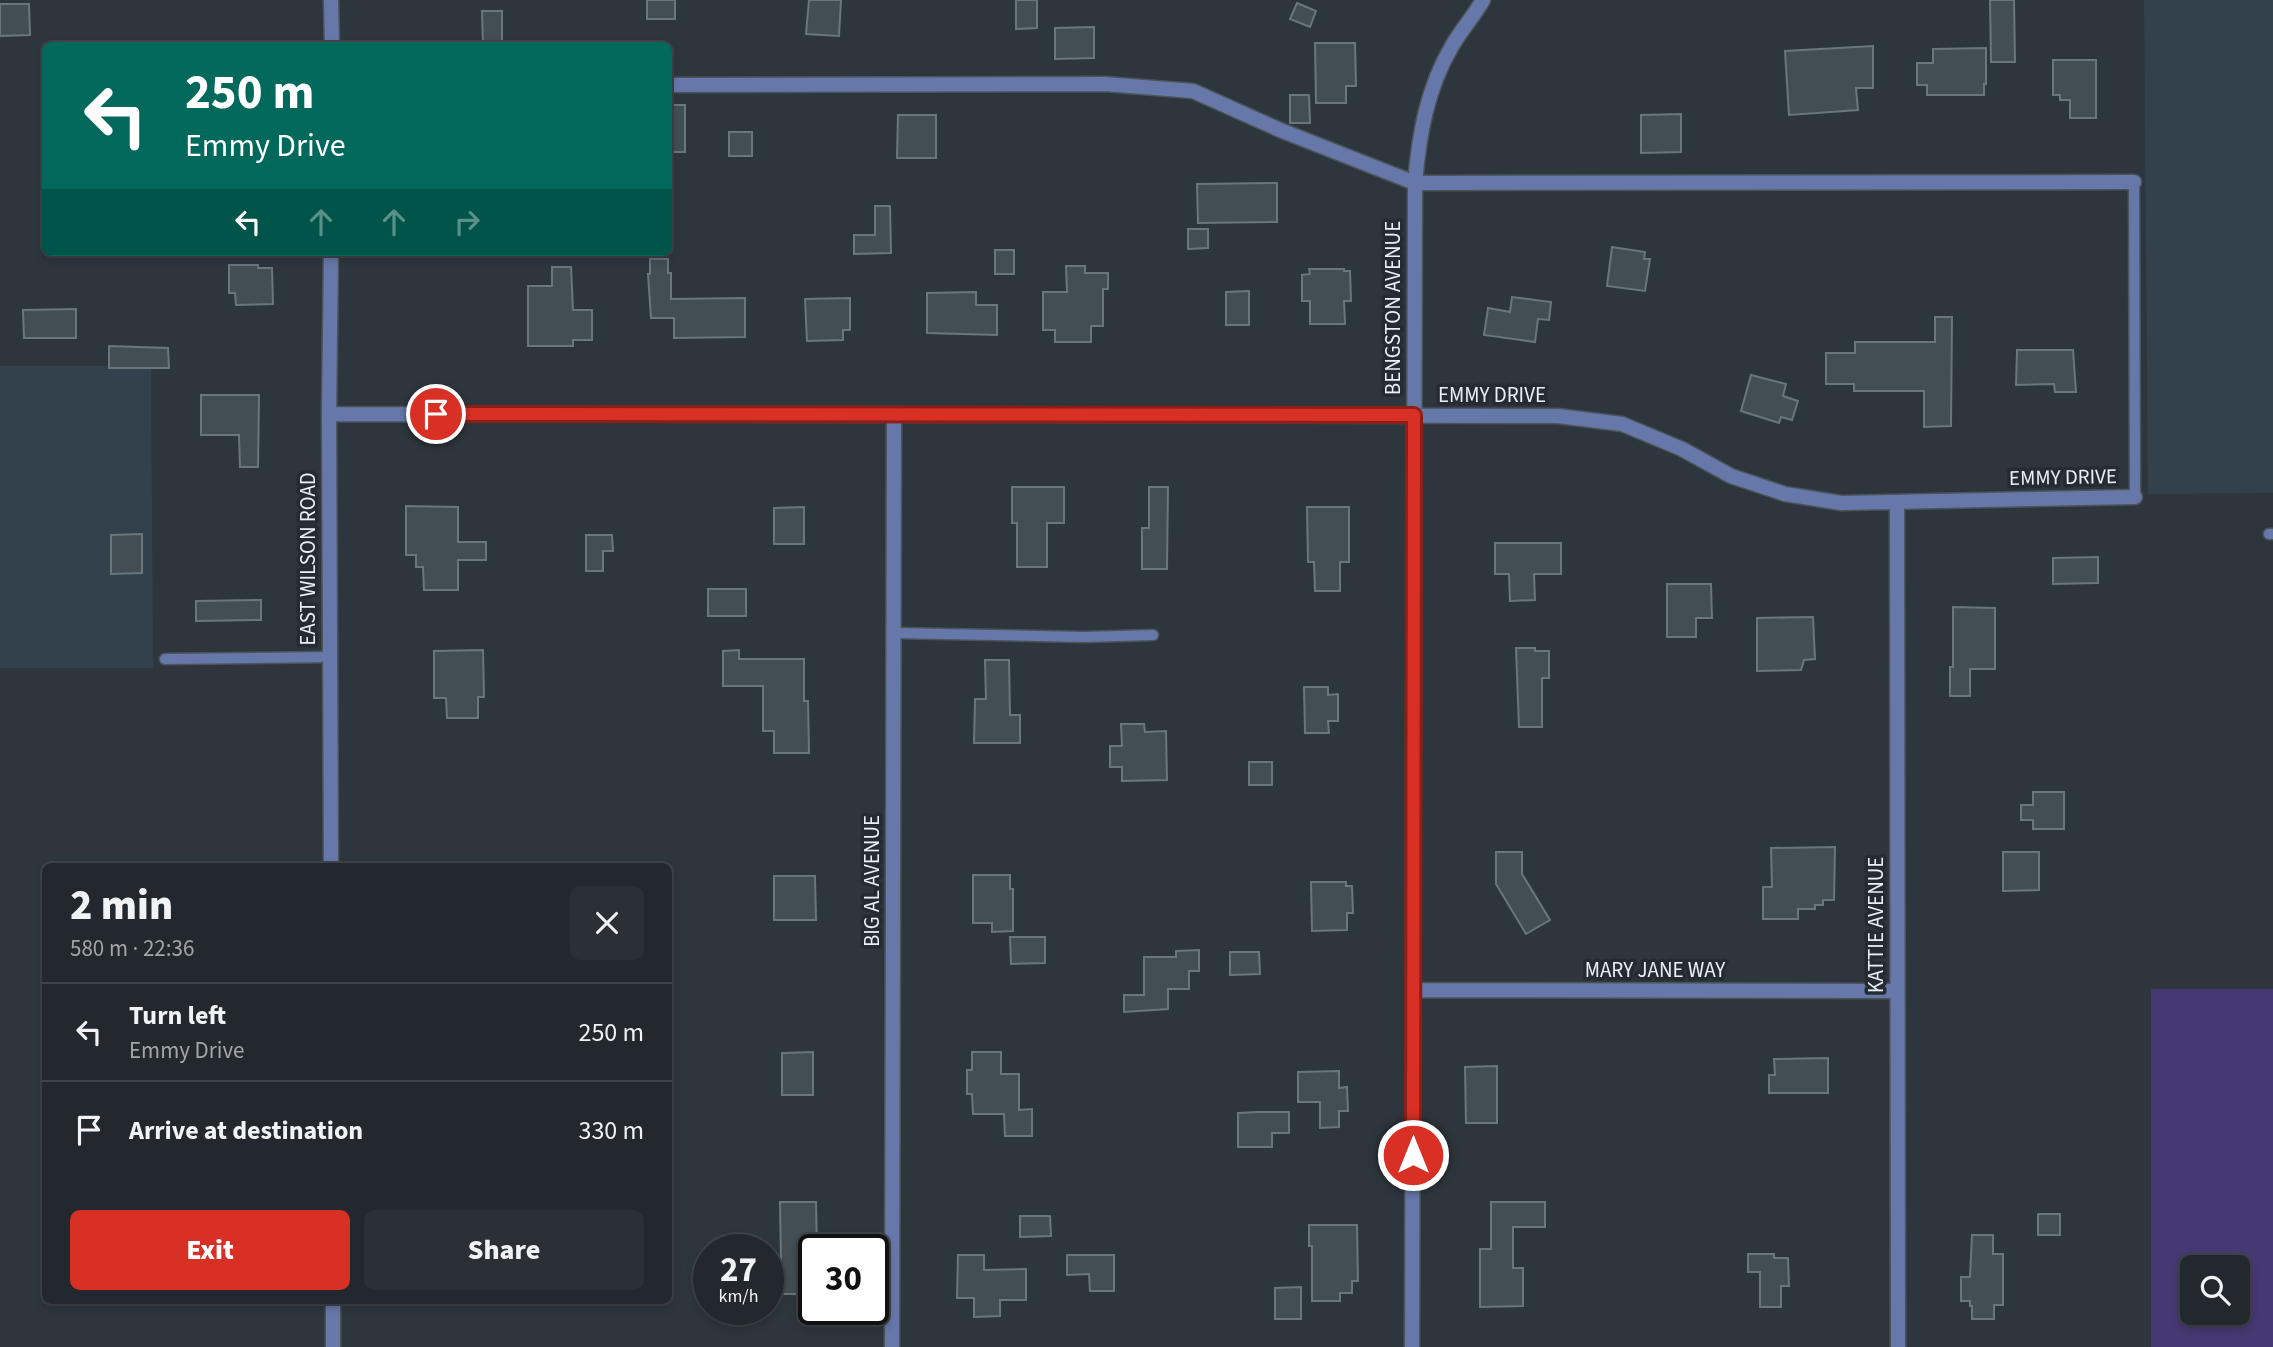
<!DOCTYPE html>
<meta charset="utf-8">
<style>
:root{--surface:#22282e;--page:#2a3036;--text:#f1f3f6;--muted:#a2a6aa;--line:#3f444a;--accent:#d93025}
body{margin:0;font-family:"Source Sans 3",sans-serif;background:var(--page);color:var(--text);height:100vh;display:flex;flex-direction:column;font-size:26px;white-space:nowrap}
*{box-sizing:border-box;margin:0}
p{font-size:23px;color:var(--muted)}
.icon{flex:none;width:38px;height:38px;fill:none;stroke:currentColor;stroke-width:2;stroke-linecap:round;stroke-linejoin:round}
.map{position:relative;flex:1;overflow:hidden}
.side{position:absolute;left:42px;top:863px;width:630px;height:441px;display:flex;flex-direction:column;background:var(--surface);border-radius:10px;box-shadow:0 4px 10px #0003,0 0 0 2px var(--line)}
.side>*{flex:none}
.guide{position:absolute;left:42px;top:42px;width:630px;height:214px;border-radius:10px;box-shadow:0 4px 10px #0003,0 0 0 2px var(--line);background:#00695c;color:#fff;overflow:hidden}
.controls{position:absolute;left:2180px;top:1255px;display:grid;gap:14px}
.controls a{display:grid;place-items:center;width:70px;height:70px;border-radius:10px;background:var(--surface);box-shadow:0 4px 10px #0003,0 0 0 2px var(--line);font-size:35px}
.speed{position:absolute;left:693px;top:1234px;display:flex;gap:14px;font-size:35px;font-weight:700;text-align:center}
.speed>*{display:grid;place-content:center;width:91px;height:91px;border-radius:50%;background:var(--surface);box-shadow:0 4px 10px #0003,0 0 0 2px var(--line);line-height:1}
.speed small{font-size:18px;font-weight:400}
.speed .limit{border:4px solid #111;border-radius:10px;background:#fff;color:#111}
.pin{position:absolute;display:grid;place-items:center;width:60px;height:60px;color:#fff;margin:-30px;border:4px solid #fff;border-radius:50%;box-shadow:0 2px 7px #0007}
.me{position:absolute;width:77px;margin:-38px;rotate:0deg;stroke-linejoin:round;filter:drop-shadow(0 0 5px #0008)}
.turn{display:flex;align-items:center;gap:24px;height:147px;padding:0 28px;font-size:32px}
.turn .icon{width:91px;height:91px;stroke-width:2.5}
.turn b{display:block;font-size:49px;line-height:60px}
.lanes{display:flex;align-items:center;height:66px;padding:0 28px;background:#0003;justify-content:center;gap:35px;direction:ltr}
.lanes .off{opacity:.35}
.round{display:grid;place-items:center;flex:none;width:74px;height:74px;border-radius:10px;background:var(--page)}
.head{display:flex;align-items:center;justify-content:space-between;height:119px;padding:0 28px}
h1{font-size:42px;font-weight:800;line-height:52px}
.button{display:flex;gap:14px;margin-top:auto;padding:14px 28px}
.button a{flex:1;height:80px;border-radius:10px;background:var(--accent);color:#fff;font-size:28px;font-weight:800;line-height:80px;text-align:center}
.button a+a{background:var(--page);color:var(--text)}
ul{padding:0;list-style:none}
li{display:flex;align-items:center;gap:21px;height:98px;padding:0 28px;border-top:2px solid var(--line)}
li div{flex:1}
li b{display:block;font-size:26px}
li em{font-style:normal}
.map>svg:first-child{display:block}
.built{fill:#33414c}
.green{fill:#463872;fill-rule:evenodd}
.building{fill:#424e53;stroke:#69767a;stroke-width:2}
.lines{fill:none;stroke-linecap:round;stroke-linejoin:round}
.service-casing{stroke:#4c545a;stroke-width:13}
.minor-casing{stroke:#4c545a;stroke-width:17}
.service{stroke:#6678a9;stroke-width:10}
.minor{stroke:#6678a9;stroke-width:14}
.route-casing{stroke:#8d1f18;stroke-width:18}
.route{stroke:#d93025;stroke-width:12}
.labels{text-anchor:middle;stroke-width:7;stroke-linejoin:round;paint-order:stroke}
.street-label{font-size:21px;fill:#e9eff3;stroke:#242c33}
</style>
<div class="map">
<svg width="2273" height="1347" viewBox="0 0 2273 1347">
<rect width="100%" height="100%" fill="#2e363d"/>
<path class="built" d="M2144 0H2273V493L2148 494Z
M0 366H151L153 668H0Z"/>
<path class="green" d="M2151 989H2273V1347H2151ZM2193 1267H2238V1312H2193Z"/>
<path class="building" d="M647 0H675V19H647Z
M809 0H841L839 36 806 34Z
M1016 0H1037V28L1016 29Z
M1990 0H2014L2015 62H1991Z
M1297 3 1316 11 1310 27 1290 19Z
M0 4H29L30 35 0 36Z
M482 11H502V46H483Z
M1094 27V58L1055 59V28Z
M1315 43H1355L1356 86H1346V103H1316Z
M1873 46V88H1856L1858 110 1789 115 1785 51Z
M1986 48V84H1984V95H1927V85H1917V63H1933V49Z
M2053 60H2096V118H2070V100H2060V95H2053Z
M1290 95H1309L1310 123H1290Z
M668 105H685V152H668Z
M1681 114V152L1641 153V115Z
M898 115H936V158H897Z
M729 132H752V156H729Z
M1277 183V222L1198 223 1197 184Z
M875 206H890L891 253 854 254V235H875Z
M1188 229H1208V248L1188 249Z
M1612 247 1645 252 1644 259H1650L1645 291 1607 286Z
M995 250H1014V274H995Z
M650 259H668V273H671V299L745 298V337L674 338V318H651L648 274H650Z
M229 265H258V268H272L273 304 236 305 235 293H229Z
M1066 266H1085V273H1108V289H1103V326H1091V342H1055V330H1043V292H1067Z
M552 267H571L573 310H592V340H573V346H528V286H552Z
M1309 269H1344V271H1350L1351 301H1344L1345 324H1310V301H1302V275L1310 274Z
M1249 291V325H1226V292Z
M976 292V305H997V335L927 333V293Z
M1512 297 1551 302 1549 320 1538 319 1535 342 1484 335 1488 308 1510 312Z
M850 298V330H843V340L807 341 805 299Z
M76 309V338H24L23 310Z
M1935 317H1952L1951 426 1924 427V391H1854V384H1826V353H1855V342H1935Z
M109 346 168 348 169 368H109Z
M2017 350H2073L2076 392H2055L2054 384 2016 385Z
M1751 375 1786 384 1783 396 1798 401 1792 420 1781 417 1779 423 1741 411Z
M201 395H259L258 467H240L239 435H201Z
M1012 487H1064V523H1047V567H1017V523H1012Z
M1149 487H1168L1167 569H1142V528H1149Z
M406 506 458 507V542H486V560H458V590H424L423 567H416V555H406Z
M804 507V544H774V508Z
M1307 507H1349V562H1340V591H1315L1314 562H1308Z
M142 534V573L111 574V535Z
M586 535H612L613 551H603V571H586Z
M1495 543H1561V574H1534L1535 600 1510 601 1509 574H1495Z
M2098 557V583L2053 584V558Z
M1667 584H1711L1712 618H1696V637H1667Z
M708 589H746V616H708Z
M261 600V620L196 621V601Z
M1953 607 1995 608V669H1970V696H1950V667H1953Z
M1813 617 1815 659 1804 660 1801 670 1757 671V618Z
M1516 648H1535V651H1549V678H1542V727H1519Z
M483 650 484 697H478V718H447L446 698H434V651Z
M739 650V659H804V701H808L809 753H774V731H763V686H723V651Z
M985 660H1009L1010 715H1020V743H974L975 699H986Z
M1304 687H1328V695L1338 694V721H1328L1329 733H1305Z
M1121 724H1144L1145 732 1166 731 1167 780 1122 781V767H1110V746H1122Z
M1249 762H1272V785H1249Z
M2033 792H2064V829H2033V820H2021V805H2033Z
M1835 847 1834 900H1823V905H1815V909H1798V919H1763V887H1772L1771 848Z
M1496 852H1522V874L1550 920 1526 934 1496 884Z
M2003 852H2039V890L2003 891Z
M973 875H1010V889H1013V931L992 932V923H973Z
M774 876H815L816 920H774Z
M1311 882H1346V886H1352L1353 913H1347V930L1312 931Z
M1010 937H1045V963L1011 964Z
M1199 950V971H1189V989H1168V1009L1124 1012V995H1144V957H1176V951Z
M1230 952H1259L1260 974 1230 975Z
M813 1052V1095H782V1053Z
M972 1052H1001V1074H1019V1110L1032 1109V1136H1005L1004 1114H973L972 1094H967V1070H972Z
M1828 1058V1093H1769V1075H1775L1774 1059Z
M1497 1066V1123H1466L1465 1067Z
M1339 1071V1088L1347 1087 1348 1111H1339V1127L1320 1128V1102H1298V1072Z
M1257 1112H1289V1133H1272V1147H1238V1113Z
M780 1202H816L817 1250H814V1257H805V1294H768V1259H781Z
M1491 1202H1545V1227H1513V1268H1523V1306L1480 1307V1249H1491Z
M2038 1214H2060V1235H2038Z
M1020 1216H1050L1051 1236 1020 1237Z
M1309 1225H1357L1358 1281H1352V1293H1340V1301H1312V1246H1309Z
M1972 1235H1993V1254H2003V1305H1994V1319H1972V1306H1970V1301H1961V1277H1970Z
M1748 1254H1774V1258H1788L1789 1286H1781V1307H1760V1272H1748Z
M958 1255H984V1270L1026 1269V1300H1000V1316L974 1317V1298H957Z
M1067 1255H1114V1291H1090L1089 1274 1067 1275Z
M1301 1287V1319H1275V1288Z"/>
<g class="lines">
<g class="service-casing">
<path id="service" d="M2134 182 2135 497
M2269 534H2273
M894 633 1084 637 1153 635
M165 659 330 657"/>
</g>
<g class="minor-casing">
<path id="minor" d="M331 0 332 46
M668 85 1105 84 1193 91 1280 130 1415 183 2134 182
M331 252 329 414 331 866
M329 414 1558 416 1622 424 1682 449 1731 476 1785 494 1841 503 2135 497
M1897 502 1898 1347
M1413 990 1897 991
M333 1300V1347
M892 1347 894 415
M1412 1347 1415 183C1419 135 1427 88 1452 46 1461 30 1474 16 1483 0"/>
</g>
<use href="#service" class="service"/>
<use href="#minor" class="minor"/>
</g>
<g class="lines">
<g class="route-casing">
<path id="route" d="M436 414 1414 415 1413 1155"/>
</g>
<use href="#route" class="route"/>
</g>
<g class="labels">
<g class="street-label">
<text transform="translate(1393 308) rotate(-90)" y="7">BENGSTON AVENUE</text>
<text x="1492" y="402">EMMY DRIVE</text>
<text transform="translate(2063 477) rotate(-1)" y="7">EMMY DRIVE</text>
<text transform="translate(308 559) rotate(-90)" y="7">EAST WILSON ROAD</text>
<text transform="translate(872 881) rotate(-90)" y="7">BIG AL AVENUE</text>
<text transform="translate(1876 925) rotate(-90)" y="7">KATTIE AVENUE</text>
<text x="1655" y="977">MARY JANE WAY</text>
</g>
</g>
</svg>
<div class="controls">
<a><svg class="icon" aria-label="search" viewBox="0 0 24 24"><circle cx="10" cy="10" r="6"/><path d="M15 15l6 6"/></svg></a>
</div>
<div class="speed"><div>27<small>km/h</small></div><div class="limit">30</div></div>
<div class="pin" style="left:436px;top:414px;background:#d93025"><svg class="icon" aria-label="arrive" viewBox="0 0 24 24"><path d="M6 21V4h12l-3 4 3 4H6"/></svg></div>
<svg class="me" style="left:1413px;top:1155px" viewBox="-20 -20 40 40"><circle r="17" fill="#d93025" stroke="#fff" stroke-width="3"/><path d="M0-11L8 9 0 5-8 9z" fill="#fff"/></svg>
<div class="guide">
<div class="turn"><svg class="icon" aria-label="left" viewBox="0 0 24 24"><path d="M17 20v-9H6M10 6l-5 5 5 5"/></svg><div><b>250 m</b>Emmy Drive</div></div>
<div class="lanes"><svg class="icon" aria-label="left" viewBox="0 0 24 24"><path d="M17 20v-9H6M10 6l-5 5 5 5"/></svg><svg class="icon off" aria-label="ahead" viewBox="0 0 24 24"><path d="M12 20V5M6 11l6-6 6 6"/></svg><svg class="icon off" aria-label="ahead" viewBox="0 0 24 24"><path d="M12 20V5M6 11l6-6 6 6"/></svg><svg class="icon off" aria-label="right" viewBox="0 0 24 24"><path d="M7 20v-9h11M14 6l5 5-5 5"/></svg></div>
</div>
<section class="side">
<div class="head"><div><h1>2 min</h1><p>580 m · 22:36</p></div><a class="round"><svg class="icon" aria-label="close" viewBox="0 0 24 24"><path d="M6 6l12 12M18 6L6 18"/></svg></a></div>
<ul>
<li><svg class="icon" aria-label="left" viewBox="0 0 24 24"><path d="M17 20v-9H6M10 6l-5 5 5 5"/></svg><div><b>Turn left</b><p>Emmy Drive</p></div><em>250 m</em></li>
<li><svg class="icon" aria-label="arrive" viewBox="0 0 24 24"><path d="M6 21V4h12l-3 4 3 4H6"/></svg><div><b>Arrive at destination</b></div><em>330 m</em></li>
</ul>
<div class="button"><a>Exit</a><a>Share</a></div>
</section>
</div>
